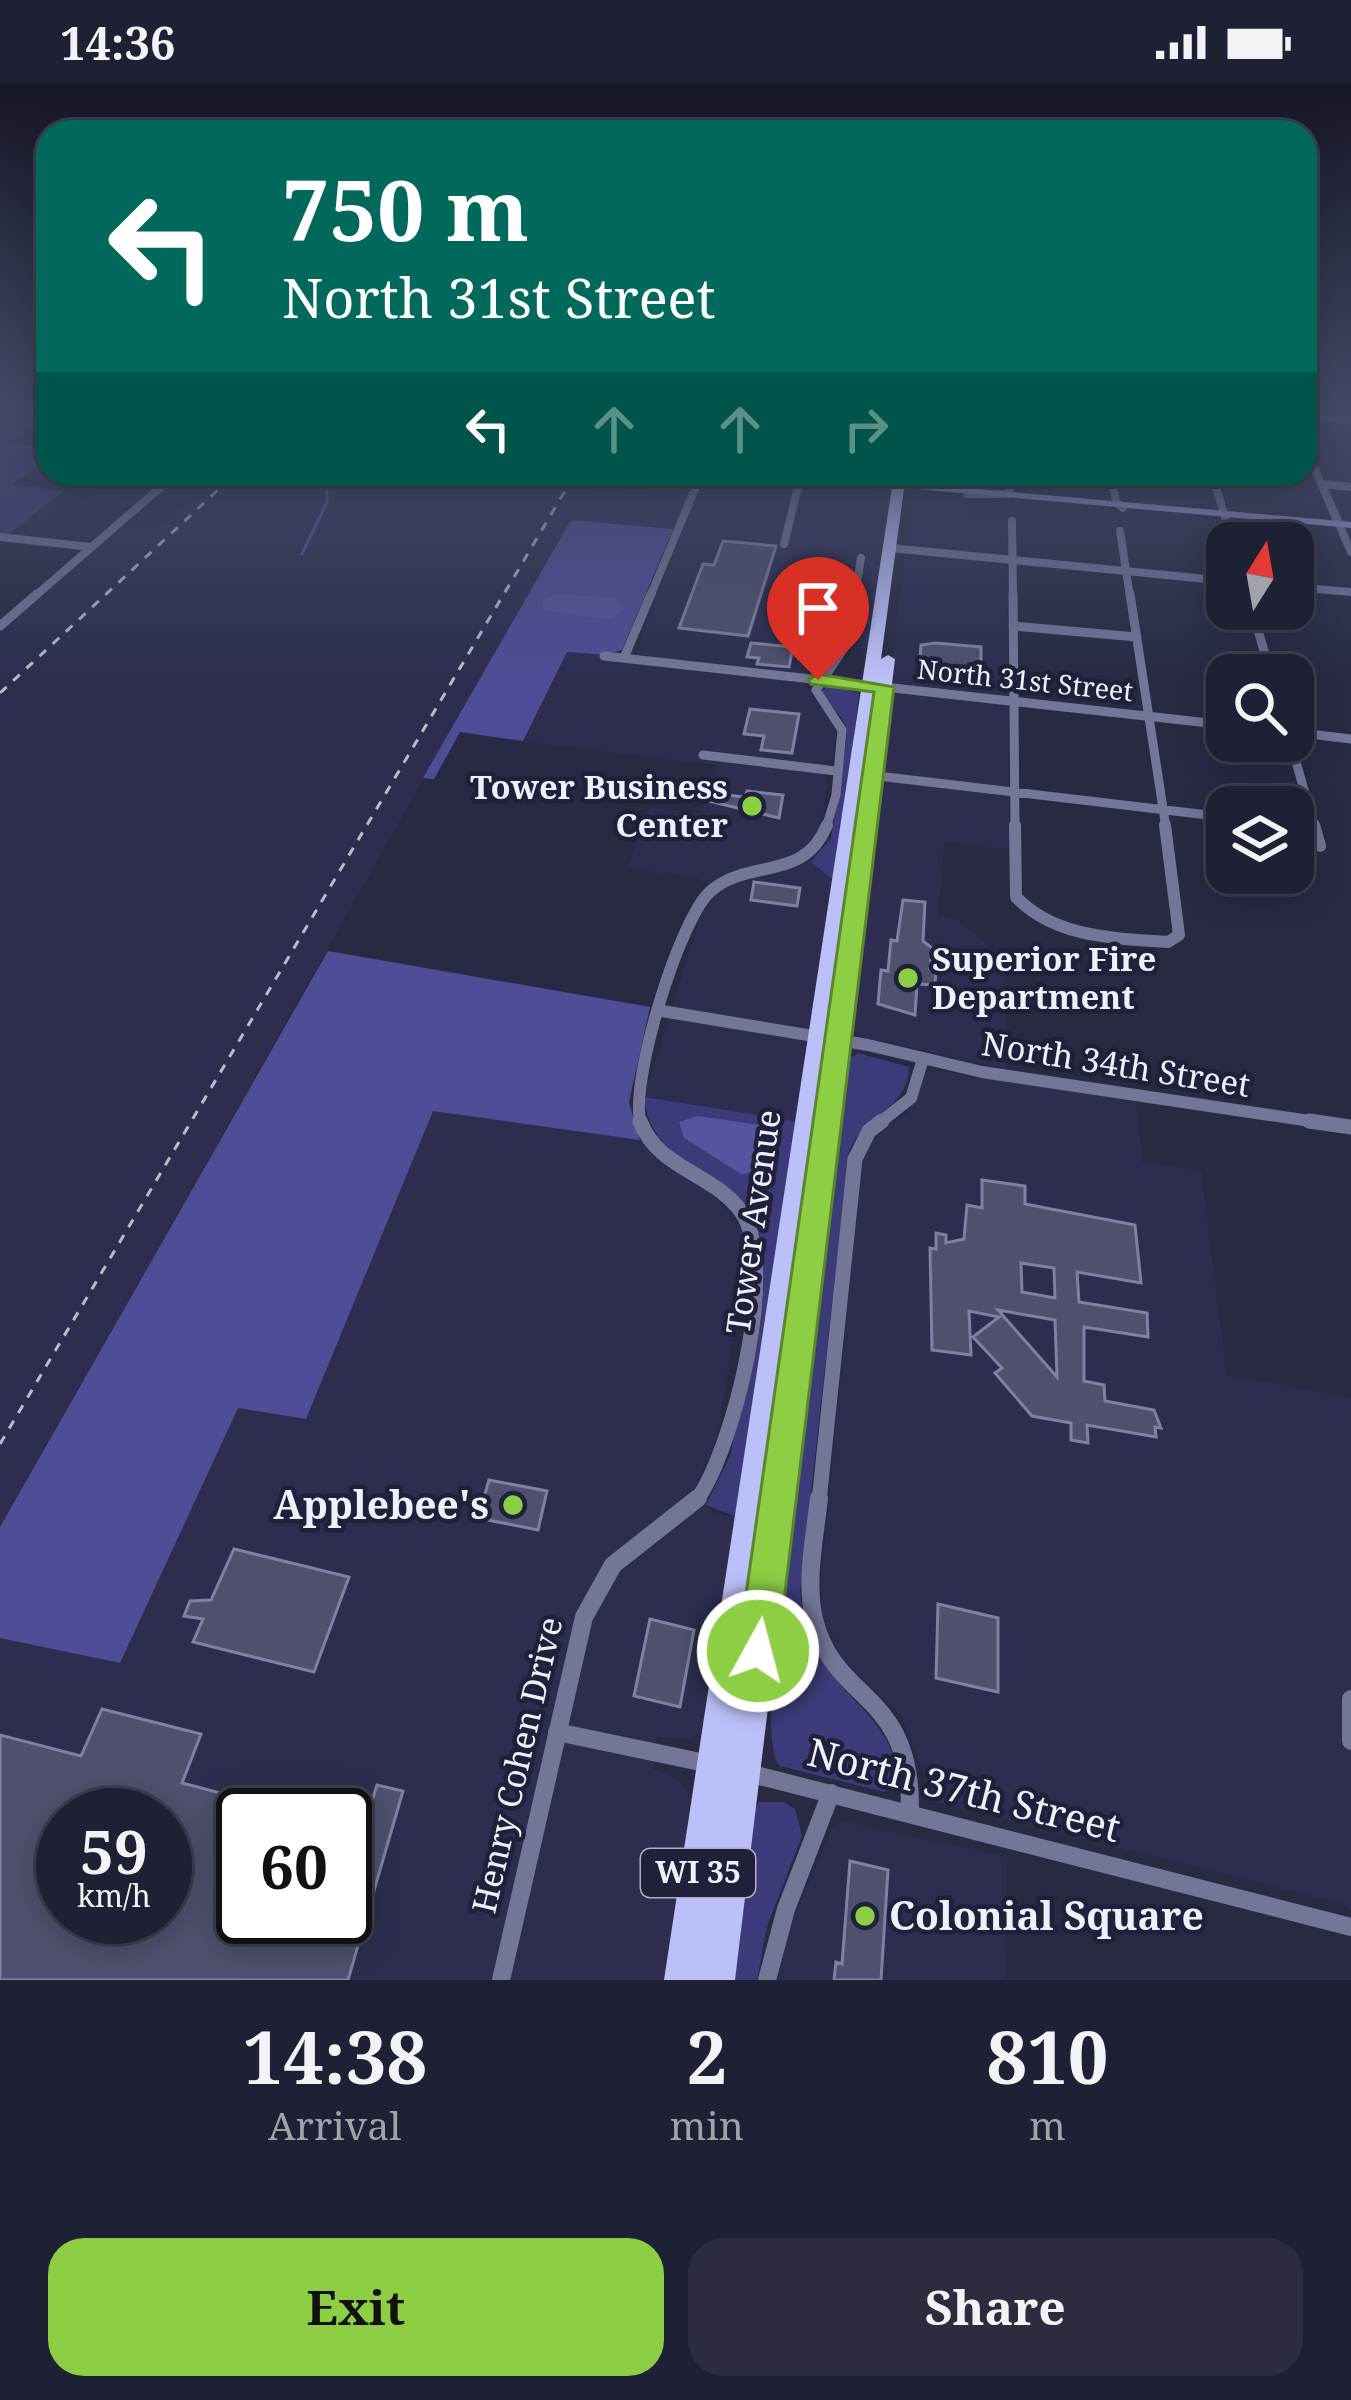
<!DOCTYPE html>
<style>
:root{--surface:#1e2033;--page:#2b2d3f;--text:#f1f3f6;--muted:#a1a3ac;--line:#3c3e4e;--accent:#8dce44}
body{margin:0;font-family:"Noto Serif",serif;background:var(--page);color:var(--text);height:100vh;display:flex;flex-direction:column;font-size:45px;white-space:nowrap}
*{box-sizing:border-box;margin:0}
p{font-size:39px;color:var(--muted)}
.icon{flex:none;width:66px;height:66px;fill:none;stroke:currentColor;stroke-width:2;stroke-linecap:round;stroke-linejoin:round}
.map{position:relative;height:1896px;overflow:hidden}
.side{display:flex;flex-direction:column;background:var(--surface);flex:1}
.side>*{flex:none}
.top-card{position:absolute;left:36px;top:36px;width:1281px;height:366px;border-radius:36px;box-shadow:0 6px 30px #0003,0 0 0 3px var(--line);background:#00695c;color:#fff;overflow:hidden}
.needle{width:78px;rotate:11deg}
.tools{position:absolute;left:1206px;top:438px;display:grid;gap:24px}
.tools a{display:grid;place-items:center;width:108px;height:108px;border-radius:24px;background:var(--surface);box-shadow:0 6px 30px #0003,0 0 0 3px var(--line);font-size:60px}
.speed{position:absolute;left:36px;top:1704px;display:flex;gap:24px;font-size:60px;font-weight:700;text-align:center}
.speed>*{display:grid;place-content:center;width:156px;height:156px;border-radius:50%;background:var(--surface);box-shadow:0 6px 30px #0003,0 0 0 3px var(--line);line-height:1}
.speed small{font-size:30px;font-weight:400}
.speed .limit{border:6px solid #111;border-radius:18px;background:#fff;color:#111}
.pin{position:absolute;display:grid;place-items:center;width:102px;height:102px;color:#fff;margin:-123px -51px;border-radius:50% 50% 50% 0;rotate:-45deg;box-shadow:0 0 12px #0007}
.pin .icon{rotate:45deg}
.me{position:absolute;width:132px;margin:-66px;rotate:7deg;stroke-linejoin:round;filter:drop-shadow(0 0 9px #0008)}
.turn{display:flex;align-items:center;gap:42px;height:252px;padding:0 48px;font-size:54px}
.turn .icon{width:156px;height:156px;stroke-width:2.5}
.turn b{display:block;font-size:84px;line-height:102px}
.lanes{display:flex;align-items:center;height:114px;padding:0 48px;background:#0003;justify-content:center;gap:60px;direction:ltr}
.lanes .off{opacity:.35}
.eta{display:flex;justify-content:space-evenly;align-items:center;height:204px;text-align:center}
.eta b{font-size:72px;font-weight:700;line-height:84px}
.primary-button{display:flex;gap:24px;margin-top:auto;padding:24px 48px}
.primary-button a{flex:1;height:138px;border-radius:36px;background:var(--accent);color:#111;font-size:48px;font-weight:700;line-height:138px;text-align:center}
.primary-button a+a{background:var(--page);color:var(--text)}
.status{display:flex;justify-content:space-between;align-items:center;height:84px;padding:0 60px;background:var(--surface);direction:ltr}
.status svg{height:33px;fill:currentColor}
.map>svg:first-child{display:block}
.built{fill:#2d2e4f;fill-rule:evenodd}
.green{fill:#3c3b79}
.forest{fill:#4e4e96}
.water{fill:#55559e}
.lines{fill:none;stroke-linecap:round;stroke-linejoin:round}
.stream{stroke:#55559e;stroke-width:3}
.building{fill:#4e506d;stroke:#7f81a2;stroke-width:3;fill-rule:evenodd}
.minor-far4{stroke:#737697;stroke-width:8}
.minor-far3{stroke:#737697;stroke-width:9}
.minor-far2{stroke:#737697;stroke-width:12}
.minor-far1{stroke:#737697;stroke-width:15}
.minor{stroke:#737697;stroke-width:18}
.tertiary{fill:#737697;fill-rule:evenodd}
.secondary{fill:#9b9fd4;fill-rule:evenodd}
.primary{fill:#bcc0f8;fill-rule:evenodd}
.rail{stroke:#b9bbcc;stroke-width:3;stroke-dasharray:9 9;stroke-linecap:butt}
.route{fill:#8dce44;stroke:#5c862c;stroke-width:3}
.poi-dot{fill:#8dce44;stroke:#1f203a;stroke-width:4.5}
.labels{text-anchor:middle;stroke-width:9;stroke-linejoin:round;paint-order:stroke}
.far-street-label{font-size:27px;fill:#eef0fe;stroke:#1f203a}
.shield{fill:#1f203a;stroke:#b0b2c3;stroke-width:3}
.shield-label{font-size:30px;font-weight:bold;fill:#eef0fe}
.poi-label{font-size:33px;font-weight:bold;fill:#eef0fe;stroke:#1f203a;text-anchor:end}
.street-label{font-size:33px;fill:#eef0fe;stroke:#1f203a}
.near-poi-label{font-size:39px;font-weight:bold;fill:#eef0fe;stroke:#1f203a;text-anchor:end}
.near-street-label{font-size:39px;fill:#eef0fe;stroke:#1f203a}
</style>
<div class="status"><b>14:36</b><svg viewBox="0 0 49 12"><path d="M0 12V9h3v3zM5 12V6h3v6zM10 12V3h3v9zM15 12V0h3v12zM26 1h20v11H26zM47 4h2v5h-2z"/></svg></div>
<div class="map">
<svg width="1351" height="1896" viewBox="0 0 1351 1896">
<rect width="100%" height="100%" fill="#282a44"/>
<path class="built" d="M116 390H598L589 406 694 416 706 391 718 390 891 408 871 565 842 562 806 591 635 571 682 446 570 436 0 1443V542L115 443 159 446 190 418 149 414 139 422 84 417Z
M918 409 965 411 963 434 1007 440 1009 765 944 758 938 832 958 836 1006 877 1005 984 861 953 849 942 906 460Z
M567 567 805 599 836 643 833 673 824 681 828 700 819 747 804 772 837 799 809 941 801 1038 644 1013 701 831 718 806 696 794 628 784 649 723 702 730 716 681 523 657Z
M934 986 1137 1018 1142 1078 1201 1087 1227 1291 1351 1314V1827L1347 1821 933 1717 903 1634 838 1570 822 1532 821 1498 861 1081 870 1057 909 1027 925 990Z
M433 1026 640 1056 658 1077 709 1105 743 1148 746 1174 720 1335 713 1366 693 1406 713 1428 742 1435 708 1643 689 1655 657 1653 652 1685 679 1696 690 1713 674 1896H0V1554L120 1579 238 1323 307 1335ZM63 1731H165V1833H63ZM243 1731H345V1833H243Z
M842 1737 1007 1773 1006 1896H779L787 1848 833 1744Z"/>
<path class="green" d="M0 330 48 331 9 359 48 364V375L11 401 65 406 6 452H0Z
M828 602 859 609 837 799 811 778 831 754 847 651 843 636 821 608Z
M858 969 909 983C908 1025 864 1031 849 1067L800 1507C809 1608 878 1609 900 1688L885 1708 780 1682C750 1654 803 1328 810 1270 821 1245 814 1223 817 1197 824 1122 839 1048 849 975Z
M644 1013 801 1038 742 1435 706 1421 731 1370 763 1175C761 1079 653 1099 644 1013Z
M759 1718H784L795 1725 802 1752 767 1842 757 1896H730L752 1729Z"/>
<path class="forest" d="M571 436 673 445 622 566 605 571 567 568 523 657 460 648 434 695 423 694Z
M328 867 650 923 629 1018 640 1056 433 1027 306 1335 238 1324 120 1579 0 1554V1443Z"/>
<path class="water" d="M557 510 617 514 623 525 610 536 543 526V516Z
M698 1032 759 1041 766 1047 755 1088 741 1090 684 1054 679 1038Z"/>
<g class="lines">
<path class="stream" d="M302 470 327 418V390"/>
</g>
<path class="building" d="M723 457 776 462 748 552 679 544 703 480 714 481Z
M751 559 793 563 789 583 757 580 759 574 747 573Z
M935 559 981 563V593L919 587 921 561Z
M750 625 799 630 792 669 761 666 764 652 744 650Z
M747 707 783 711 779 734 705 716 706 709 745 713Z
M754 798 800 804 797 822 751 816Z
M903 816 925 818 923 857 932 864 930 885 936 886 935 901 917 900 915 931 878 920 881 886 888 887 891 856 897 857Z
M982 1096 1025 1102V1120L1135 1141 1141 1199 1077 1188 1079 1218 1147 1229 1148 1253 1084 1243V1297L1104 1301 1105 1317 1154 1326 1161 1344 1155 1343 1156 1353 1087 1341 1088 1359 1071 1356V1339L1032 1332 995 1289 1002 1284 973 1253 999 1233 969 1227 971 1271 932 1266 930 1164 936 1165V1149L946 1151V1159L964 1155 967 1121 982 1124ZM1021 1179 1054 1184 1055 1214 1022 1208ZM998 1226 1055 1236 1057 1293 1005 1234Z
M489 1396 547 1407 538 1446 478 1434Z
M234 1465 349 1493 314 1588 193 1558 203 1535 184 1532 190 1517 211 1516Z
M938 1520 998 1534V1608L936 1594Z
M650 1535 694 1546 680 1623 634 1612Z
M102 1625 201 1650 182 1699 293 1728 243 1731V1833H345V1742L363 1746 377 1701 403 1707 348 1896H0V1651L81 1672ZM63 1731H165V1833H63Z
M850 1777 888 1786 881 1896H834L836 1878 842 1880Z"/>
<g class="lines">
<path class="minor-far4" d="M1305 332 1351 335
M749 390 898 401
M1111 390 1116 418 1123 424
M1212 390 1233 459
M1322 400 1351 403
M967 410H1009L1012 390
M1012 437 1013 513
M1339 440 1351 468
M1120 447 1130 513
M0 453 91 463
M784 460 801 391
M890 464 1227 497
M857 499 861 474
M1293 503 1351 508
M34 513 176 390
M650 513 701 390"/>
<path class="minor-far3" d="M1013 510 1015 744
M1130 510 1166 744
M1252 525 1271 591
M0 542 37 510
M1013 542 1137 553
M604 572 1227 641
M624 574 651 510
M1293 648 1351 655
M1290 657 1315 744
M703 671 836 687
M869 691 1225 733
M826 744 836 711 842 646 816 606 848 558"/>
<path class="minor-far2" d="M1015 741 1016 813C1055 854 1114 854 1168 858L1179 851 1165 741
M1314 741 1320 762
M662 927 868 961 982 988 1330 1040
M641 1040C628 1002 680 831 712 806 751 774 804 798 827 741
M878 1040 911 1014 923 975"/>
<path class="minor-far1" d="M640 1037C658 1085 711 1088 740 1126 781 1179 733 1367 696 1417
M1309 1037 1351 1043
M819 1417 855 1075 869 1047 882 1037"/>
<path class="minor" d="M819 1414C815 1453 805 1496 814 1535 835 1621 912 1605 910 1728
M1351 1615V1657
M557 1648 710 1680
M748 1689 1351 1843
M501 1896 584 1533 613 1481 698 1414
M767 1896 786 1825 831 1709"/>
<path class="tertiary" d="M1305 361 1309 363 1344 440 1342 442 1334 440 1305 372Z"/>
<path class="secondary" d="M898 398 1351 438V444L894 403V399Z"/>
<path class="primary" d="M894 390H906L881 575 888 571 895 575 735 1896H664Z"/>
<path class="rail" d="M0 609 235 390
M0 1360 575 390"/>
</g>
<linearGradient id="sky" x2="0" y2="1"><stop stop-color="#161725"/><stop offset="0.55" stop-color="#424a67"/><stop offset="1" stop-color="#424a67" stop-opacity="0"/></linearGradient>
<rect width="1351" height="595" fill="url(#sky)"/>
<path class="route" d="M818 590 894 603 778 1567 772 1582 758 1587 744 1582 738 1567 874 608 811 600 808 596Z"/>
<g class="poi-dot">
<circle cx="752" cy="722" r="12"/>
<circle cx="908" cy="894" r="12"/>
<circle cx="513" cy="1421" r="12"/>
<circle cx="865" cy="1832" r="12"/>
</g>
<g class="labels">
<g class="far-street-label">
<text transform="translate(1025 597) rotate(6)" y="9">North 31st Street</text>
</g>
<rect class="shield" x="641" y="1765" width="114" height="48" rx="9"/>
<g class="shield-label">
<text x="698" y="1799">WI 35</text>
</g>
<g class="poi-label">
<text x="728" y="715">Tower Business<tspan x="728" dy="38">Center</tspan></text>
<text x="932" y="887" text-anchor="start">Superior Fire<tspan x="932" dy="38">Department</tspan></text>
</g>
<g class="street-label">
<text transform="translate(1116 980) rotate(9)" y="12">North 34th Street</text>
<text transform="translate(753 1138) rotate(-82)" y="12">Tower Avenue</text>
<text transform="translate(517 1681) rotate(-77)" y="12">Henry Cohen Drive</text>
</g>
<g class="near-poi-label">
<text x="489" y="1435">Applebee's</text>
<text x="889" y="1846" text-anchor="start">Colonial Square</text>
</g>
<g class="near-street-label">
<text transform="translate(964 1706) rotate(14)" y="14">North 37th Street</text>
</g>
</g>
</svg>
<div class="tools">
<a><svg class="needle" viewBox="-14 -14 28 28"><path d="M0-13l5 13h-10z" fill="#e53935"/><path d="M0 13l5-13h-10z" fill="#a1a3ac"/></svg></a>
<a><svg class="icon" aria-label="search" viewBox="0 0 24 24"><circle cx="10" cy="10" r="6"/><path d="M15 15l6 6"/></svg></a>
<a><svg class="icon" aria-label="layers" viewBox="0 0 24 24"><path d="M12 4l9 5-9 5-9-5zM3 14l9 5 9-5"/></svg></a>
</div>
<div class="speed"><div>59<small>km/h</small></div><div class="limit">60</div></div>
<div class="pin" style="left:818px;top:596px;background:#d93025"><svg class="icon" aria-label="arrive" viewBox="0 0 24 24"><path d="M6 21V4h12l-3 4 3 4H6"/></svg></div>
<svg class="me" style="left:758px;top:1567px" viewBox="-20 -20 40 40"><circle r="17" fill="#8dce44" stroke="#fff" stroke-width="3"/><path d="M0-11L8 9 0 5-8 9z" fill="#fff"/></svg>
<div class="top-card">
<div class="turn"><svg class="icon" aria-label="left" viewBox="0 0 24 24"><path d="M17 20v-9H6M10 6l-5 5 5 5"/></svg><div><b>750 m</b>North 31st Street</div></div>
<div class="lanes"><svg class="icon" aria-label="left" viewBox="0 0 24 24"><path d="M17 20v-9H6M10 6l-5 5 5 5"/></svg><svg class="icon off" aria-label="ahead" viewBox="0 0 24 24"><path d="M12 20V5M6 11l6-6 6 6"/></svg><svg class="icon off" aria-label="ahead" viewBox="0 0 24 24"><path d="M12 20V5M6 11l6-6 6 6"/></svg><svg class="icon off" aria-label="right" viewBox="0 0 24 24"><path d="M7 20v-9h11M14 6l5 5-5 5"/></svg></div>
</div>
</div>
<section class="side">
<div class="eta">
<div><b>14:38</b><p>Arrival</p></div>
<div><b>2</b><p>min</p></div>
<div><b>810</b><p>m</p></div>
</div>
<div class="primary-button"><a>Exit</a><a>Share</a></div>
</section>
